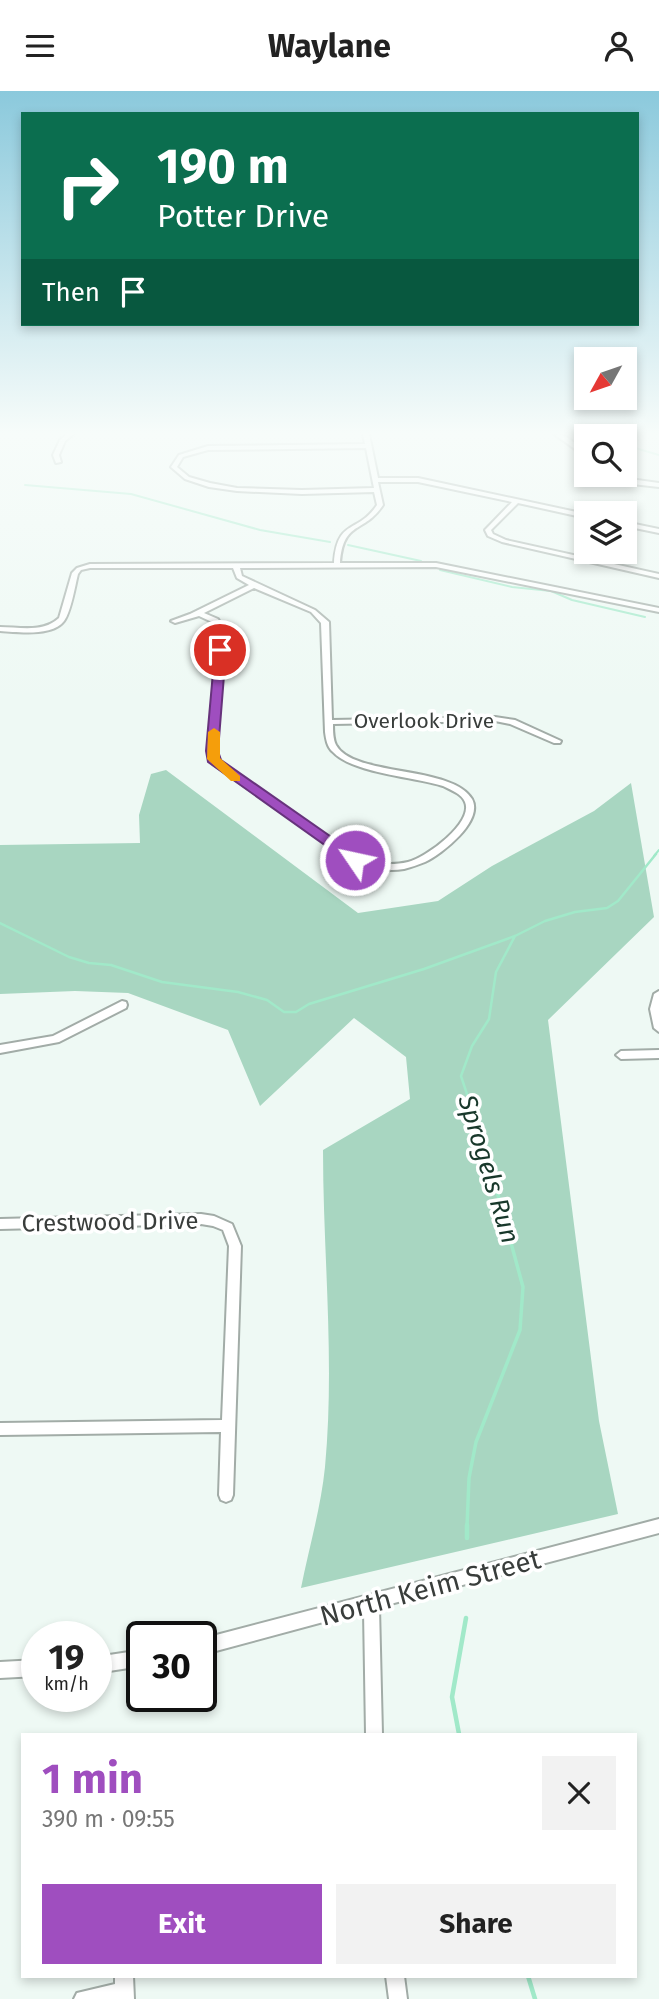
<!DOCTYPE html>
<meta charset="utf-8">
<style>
:root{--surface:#fff;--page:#f2f2f2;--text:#222;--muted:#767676;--accent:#9f4ebf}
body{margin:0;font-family:"Fira Sans",sans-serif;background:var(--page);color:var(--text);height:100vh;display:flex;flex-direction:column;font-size:26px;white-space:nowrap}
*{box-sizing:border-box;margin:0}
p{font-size:23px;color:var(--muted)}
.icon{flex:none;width:38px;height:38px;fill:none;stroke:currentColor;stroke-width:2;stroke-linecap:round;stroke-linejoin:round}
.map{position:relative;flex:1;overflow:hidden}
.details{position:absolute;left:21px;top:1642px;width:616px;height:245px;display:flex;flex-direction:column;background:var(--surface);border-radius:0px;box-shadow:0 4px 10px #0003}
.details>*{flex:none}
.top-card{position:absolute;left:21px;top:21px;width:618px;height:214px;border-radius:0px;box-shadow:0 4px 10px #0003;background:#0b6e4f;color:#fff;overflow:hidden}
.needle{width:46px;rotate:230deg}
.tools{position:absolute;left:574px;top:256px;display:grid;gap:14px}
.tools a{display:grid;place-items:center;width:63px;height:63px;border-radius:0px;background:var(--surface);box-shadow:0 4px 10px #0003;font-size:35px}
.speed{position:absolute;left:21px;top:1530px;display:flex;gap:14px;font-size:35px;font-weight:700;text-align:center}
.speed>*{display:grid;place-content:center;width:91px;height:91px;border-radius:50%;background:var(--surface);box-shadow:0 4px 10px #0003;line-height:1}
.speed small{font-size:18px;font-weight:400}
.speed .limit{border:4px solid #111;border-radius:10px;background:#fff;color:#111}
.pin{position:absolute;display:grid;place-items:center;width:60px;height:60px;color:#fff;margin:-30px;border:4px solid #fff;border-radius:50%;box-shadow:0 2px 7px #0007}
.me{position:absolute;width:77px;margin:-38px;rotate:304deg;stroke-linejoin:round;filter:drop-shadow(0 0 5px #0008)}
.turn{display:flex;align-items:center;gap:24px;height:147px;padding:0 21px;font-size:32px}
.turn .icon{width:91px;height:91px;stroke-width:2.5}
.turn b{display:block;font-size:49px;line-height:60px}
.then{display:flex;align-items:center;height:66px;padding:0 21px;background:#0003;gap:14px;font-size:26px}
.round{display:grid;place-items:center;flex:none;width:74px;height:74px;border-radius:0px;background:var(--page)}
.overview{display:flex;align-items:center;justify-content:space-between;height:119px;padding:0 21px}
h1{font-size:42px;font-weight:700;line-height:52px;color:var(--accent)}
.button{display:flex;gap:14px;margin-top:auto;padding:14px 21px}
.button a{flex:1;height:80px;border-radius:0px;background:var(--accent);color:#fff;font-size:28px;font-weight:700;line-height:80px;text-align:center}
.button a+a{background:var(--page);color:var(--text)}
header{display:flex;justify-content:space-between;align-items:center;height:91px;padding:0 21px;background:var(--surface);font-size:32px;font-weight:700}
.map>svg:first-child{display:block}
.green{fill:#a8d6c1}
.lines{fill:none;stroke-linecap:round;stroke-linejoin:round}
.stream-far3{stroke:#a1e9c9;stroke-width:2}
.stream-far2{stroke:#a1e9c9;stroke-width:2.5}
.stream-far1{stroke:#a1e9c9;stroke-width:3.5}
.stream{stroke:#a1e9c9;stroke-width:4.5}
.minor-casing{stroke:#a2aca7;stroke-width:4}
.minor{fill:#fff;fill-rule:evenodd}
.route{fill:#9f4ebf;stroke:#67337c;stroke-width:2}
.slow{fill:#f59e0b}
.labels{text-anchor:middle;stroke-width:7;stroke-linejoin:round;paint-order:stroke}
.far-street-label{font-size:21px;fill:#393d3b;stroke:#fff}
.street-label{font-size:24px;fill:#393d3b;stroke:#fff}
.water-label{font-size:26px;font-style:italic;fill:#18382b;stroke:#fff}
.near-street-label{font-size:28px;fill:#393d3b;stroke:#fff}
</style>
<header><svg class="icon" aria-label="menu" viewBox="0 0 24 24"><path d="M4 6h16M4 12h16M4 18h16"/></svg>Waylane<svg class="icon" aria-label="person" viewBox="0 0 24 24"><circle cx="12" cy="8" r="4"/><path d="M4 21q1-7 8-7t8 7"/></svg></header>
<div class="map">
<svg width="659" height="1908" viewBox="0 0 659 1908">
<rect width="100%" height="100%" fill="#eef9f4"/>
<path class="green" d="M166 679 358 822 438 810 492 775 594 720 631 692 654 826 548 929 599 1330 618 1423 301 1497C309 1457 321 1416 325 1376 335 1270 323 1164 323 1059L410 1008 406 966 354 927 260 1015 228 939 128 902 75 900 0 903V754L140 752 139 724 151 683Z"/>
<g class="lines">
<path class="stream-far3" d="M593 343 596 345
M625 354 659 364
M25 394 131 403 260 439 330 451
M348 454 421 470
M440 479 512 496 551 500 572 509 645 526
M654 765 659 759"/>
<path class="stream-far2" d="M0 832 69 866 89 872 111 874 162 891 238 901 267 909 284 921H296L309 913 424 878 515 845 545 830 575 821 607 817 618 810 656 763
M486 1061 461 985 472 955 489 928 496 881 515 845"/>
<path class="stream-far1" d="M467 1436 469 1387 476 1351 520 1239 523 1196 486 1060"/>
<path class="stream" d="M467 1447V1434
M459 1643 452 1606 466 1527
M528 1885 535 1908"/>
<g class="minor-casing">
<path id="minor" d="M67 343H74L65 350 59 364 61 371 56 372 53 364 60 349Z
M363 343H369L378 387H418L586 423V427L518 412 491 439 493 443 506 449 659 483V487L502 451 488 445 485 439 512 411 418 391H378L383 414C364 443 343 429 340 472H436L659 517V521L436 476 240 477 242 485 315 519 329 531 332 629 495 626 515 629 561 650 560 652H554L510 633 495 630 333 633C333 640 333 648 336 654 353 686 452 674 472 708 484 730 442 763 425 771 418 774 411 776 404 778 386 781 369 777 352 771L213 673 208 660 218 541 212 531 199 525 175 532 171 530 190 523 249 494 237 487 233 477H90L81 479 78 483C75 495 71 521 64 530 52 546 17 541 0 540V536C19 536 43 542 59 527L72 482 77 477 90 473 334 472C337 427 358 443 377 414L374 401 302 403 237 400 209 396 185 388 171 376 179 364 208 355 365 353ZM366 357 374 397 302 399 237 397 210 392 189 386 177 376 183 366 208 359ZM254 497 311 521 321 532 325 641C326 648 327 656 333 661 352 682 415 686 443 695 451 699 462 703 465 711 474 732 425 767 408 771 391 775 374 773 358 767L221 672 216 660 226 541 218 528 204 522Z
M554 343C571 343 586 361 586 377L583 375 575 358Z
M594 383 659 392V396L614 391Z
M625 431 659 438V442L625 435Z
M659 900V941L654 937 650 918 654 903Z
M122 910 126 911 127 914 126 917 59 951 0 962V954L53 945Z
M659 959V967L621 968 616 964 621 960Z
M201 1123 214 1125 232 1133 241 1155 233 1404 231 1409 226 1411 221 1409 219 1404 221 1341 0 1344V1332L222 1329 229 1155 223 1139 213 1135 201 1133 0 1138V1128Z
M659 1428V1442L379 1516 382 1643H366L364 1520 201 1564V1548Z
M142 1559V1575L96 1582V1566Z
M37 1569V1585L0 1587V1571Z
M115 1885H133L134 1908H74L77 1902 115 1893Z
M386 1885H404L407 1908H389Z"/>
</g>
<use href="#minor" class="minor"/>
</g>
<linearGradient id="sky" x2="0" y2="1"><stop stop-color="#8bc9dc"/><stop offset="0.56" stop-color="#f7fcfa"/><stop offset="1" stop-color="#f7fcfa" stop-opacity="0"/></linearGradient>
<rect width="659" height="611" fill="url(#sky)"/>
<path class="route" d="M220 555 226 559 218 660 221 669 360 766V772H350L208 671 206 660 215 559Z"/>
<path class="slow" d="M214 637 220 641V667L240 685V690H231L207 668 208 641Z"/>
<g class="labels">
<g class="far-street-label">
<text x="424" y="637">Overlook Drive</text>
</g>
<g class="street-label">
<text transform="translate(110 1131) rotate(-1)" y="8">Crestwood Drive</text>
</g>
<g class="water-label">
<text transform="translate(489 1078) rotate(73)" y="9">Sprogels Run</text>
</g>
<g class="near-street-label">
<text transform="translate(430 1496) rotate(-15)" y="10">North Keim Street</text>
</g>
</g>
</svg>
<div class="tools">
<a><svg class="needle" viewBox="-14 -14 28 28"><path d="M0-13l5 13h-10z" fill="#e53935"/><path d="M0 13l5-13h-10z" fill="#767676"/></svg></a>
<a><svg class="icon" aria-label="search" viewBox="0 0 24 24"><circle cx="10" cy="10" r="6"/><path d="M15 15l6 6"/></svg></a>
<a><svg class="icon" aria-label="layers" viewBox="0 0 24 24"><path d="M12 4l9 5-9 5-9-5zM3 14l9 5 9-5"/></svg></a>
</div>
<div class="speed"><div>19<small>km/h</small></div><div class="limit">30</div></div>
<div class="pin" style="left:220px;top:559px;background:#d93025"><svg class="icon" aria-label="arrive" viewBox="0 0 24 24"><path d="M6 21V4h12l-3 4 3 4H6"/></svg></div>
<svg class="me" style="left:355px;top:769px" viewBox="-20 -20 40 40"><circle r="17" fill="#9f4ebf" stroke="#fff" stroke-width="3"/><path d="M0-11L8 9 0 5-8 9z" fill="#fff"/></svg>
<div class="top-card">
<div class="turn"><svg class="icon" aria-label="right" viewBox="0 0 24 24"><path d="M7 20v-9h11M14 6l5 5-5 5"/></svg><div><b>190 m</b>Potter Drive</div></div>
<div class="then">Then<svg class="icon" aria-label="arrive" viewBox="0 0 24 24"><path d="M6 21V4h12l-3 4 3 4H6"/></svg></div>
</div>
<section class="details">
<div class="overview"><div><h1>1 min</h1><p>390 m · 09:55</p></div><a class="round"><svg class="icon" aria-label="close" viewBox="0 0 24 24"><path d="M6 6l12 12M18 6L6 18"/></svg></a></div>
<div class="button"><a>Exit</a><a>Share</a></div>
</section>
</div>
